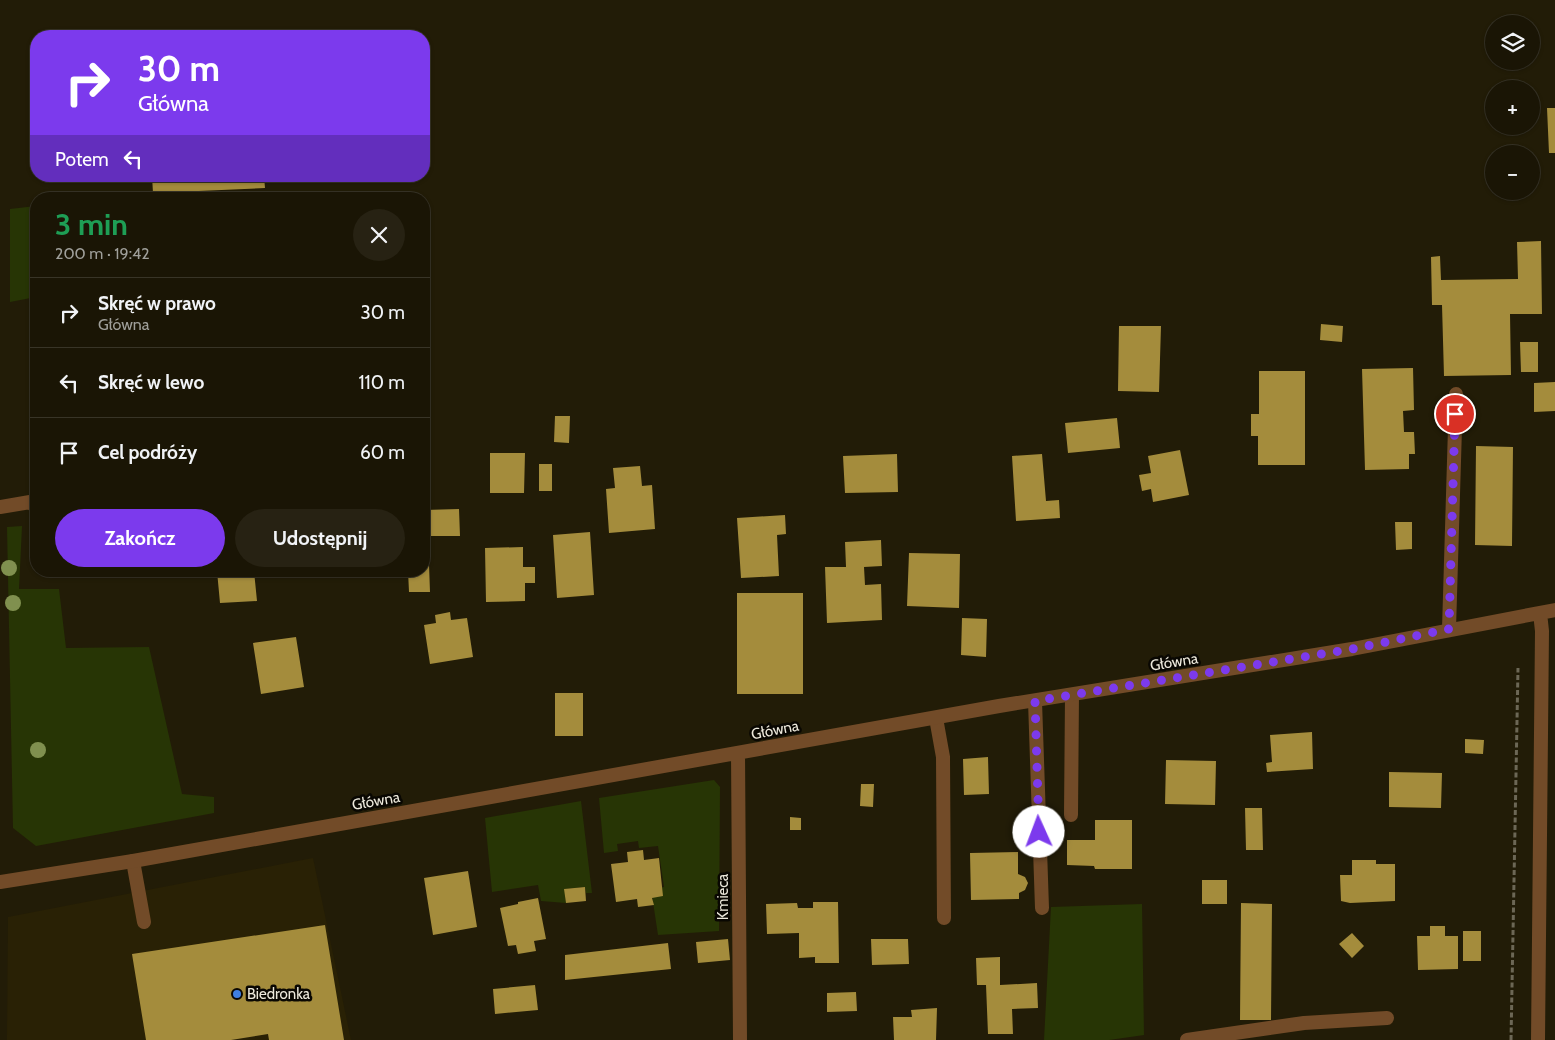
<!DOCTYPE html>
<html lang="pl">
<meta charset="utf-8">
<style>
:root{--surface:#1a1505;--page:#272213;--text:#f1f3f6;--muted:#9f9f9a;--line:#383427;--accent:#7c3aed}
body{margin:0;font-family:Cabin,sans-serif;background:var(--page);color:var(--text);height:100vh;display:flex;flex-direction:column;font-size:19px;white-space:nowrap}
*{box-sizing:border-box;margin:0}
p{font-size:16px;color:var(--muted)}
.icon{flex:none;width:28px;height:28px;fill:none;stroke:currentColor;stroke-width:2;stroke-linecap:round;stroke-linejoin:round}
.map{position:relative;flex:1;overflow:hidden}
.sheet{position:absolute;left:30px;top:192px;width:400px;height:385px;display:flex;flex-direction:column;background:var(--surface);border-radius:20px;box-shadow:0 1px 4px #0004,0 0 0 1px var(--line)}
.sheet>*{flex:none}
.guide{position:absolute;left:30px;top:30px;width:400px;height:152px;border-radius:20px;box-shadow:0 1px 4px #0004,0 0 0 1px var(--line);background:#7c3aed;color:#fff;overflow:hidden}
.buttons{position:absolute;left:1485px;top:15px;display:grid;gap:10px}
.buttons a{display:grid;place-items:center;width:55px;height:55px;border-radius:50%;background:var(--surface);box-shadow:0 1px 4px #0004,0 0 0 1px var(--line);font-size:25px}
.pin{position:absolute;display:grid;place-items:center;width:42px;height:42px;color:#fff;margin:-21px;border:2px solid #fff;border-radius:50%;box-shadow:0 1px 5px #0007}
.me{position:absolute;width:55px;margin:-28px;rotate:358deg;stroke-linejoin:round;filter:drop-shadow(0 0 4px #0008)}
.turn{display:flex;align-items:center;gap:18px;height:105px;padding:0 25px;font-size:22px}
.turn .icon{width:65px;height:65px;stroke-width:2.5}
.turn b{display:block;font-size:35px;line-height:42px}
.then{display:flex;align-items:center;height:48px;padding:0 25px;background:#0003;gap:10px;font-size:19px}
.round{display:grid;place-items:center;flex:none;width:52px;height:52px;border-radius:26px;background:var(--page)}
.summary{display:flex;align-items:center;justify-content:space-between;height:85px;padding:0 25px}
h1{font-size:30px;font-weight:700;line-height:38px;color:#1e9e55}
.button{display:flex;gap:10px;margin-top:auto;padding:10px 25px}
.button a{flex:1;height:58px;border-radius:30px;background:var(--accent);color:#fff;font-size:20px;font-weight:700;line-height:58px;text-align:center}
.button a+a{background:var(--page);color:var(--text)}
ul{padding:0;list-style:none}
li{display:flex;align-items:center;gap:15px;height:70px;padding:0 25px;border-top:1px solid var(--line)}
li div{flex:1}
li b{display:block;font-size:19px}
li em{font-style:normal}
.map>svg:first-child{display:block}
.built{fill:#292105}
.green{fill:#273505}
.building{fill:#a48c3c}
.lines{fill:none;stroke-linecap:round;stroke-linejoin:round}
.path{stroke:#6c6755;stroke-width:3;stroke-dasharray:5 2.5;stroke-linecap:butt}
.service{stroke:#724b28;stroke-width:14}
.minor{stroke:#724b28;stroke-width:14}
.tree{fill:#80904f}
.route{stroke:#7c3aed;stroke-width:9;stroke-dasharray:0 16.2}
.shop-dot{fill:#3f7fe0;stroke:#090702;stroke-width:2}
.labels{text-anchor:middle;stroke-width:5;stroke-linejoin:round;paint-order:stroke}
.street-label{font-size:15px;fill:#ede9dc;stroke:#090702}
.poi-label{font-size:15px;fill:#ede9dc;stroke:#090702;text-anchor:start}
</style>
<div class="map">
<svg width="1555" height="1040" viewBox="0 0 1555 1040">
<rect width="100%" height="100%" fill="#221c07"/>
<path class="built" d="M313 858 351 1040H7L8 917Z"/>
<path class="green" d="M36 206V297L10 302V209Z
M22 526 19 589H59L66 648 149 647 182 794 214 797V813L36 846 13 828 7 527Z
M714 780 720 787 719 931 658 935 651 889 664 887 658 846 639 848 638 841 617 844 618 851 604 853 599 798Z
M581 801 592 893H586L585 887 565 889 566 903 541 901 538 885 492 892 485 818Z
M1142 904 1144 1035 1109 1040H1044L1051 907Z"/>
<path class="building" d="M1547 108H1555V153H1549Z
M152 176H264L265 188 153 193Z
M332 193H367V199H332Z
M112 195 146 197V199H112Z
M1541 241 1542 314H1510L1511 375 1444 376 1442 305H1432L1431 257 1440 256 1441 280 1518 279 1517 242Z
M1321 324 1343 326 1342 342 1320 340Z
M1119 326H1161L1159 392 1118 391Z
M1520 342H1538V372H1521Z
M1413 368 1414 410 1403 411 1404 432H1414L1415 454H1409V469L1365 470 1362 369Z
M1259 371H1305V465H1258V436H1251V414H1259Z
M1555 382V411L1534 412V383Z
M555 416H570L569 443 554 442Z
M1117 418 1120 448 1068 453 1065 423Z
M1476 446 1513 447 1512 546 1475 545Z
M1180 450 1189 495 1153 502 1151 489 1142 491 1139 475 1151 473 1148 456Z
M490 453H525L524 493H490Z
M897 454 898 492 845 493 843 456Z
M1042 454 1046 501 1059 500 1060 518 1016 521 1012 456Z
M539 464H552V491H539Z
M640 466 642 486 652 485 655 529 609 533 606 489 615 488 613 468Z
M459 509 460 536H428L430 592H409L408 571H424V510Z
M785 515 786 534 777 535 779 576 741 578 737 518Z
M1395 522H1412V549L1396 550Z
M590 532 594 595 557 598 553 535Z
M881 540 882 566 864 567 865 585 881 584 882 620 827 623 825 567H846L845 542Z
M523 547V567H535V583H525V601L486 602 485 548Z
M909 553 960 554 959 608 907 606Z
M217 571H254L257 601 220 603Z
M737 593H803V694H737Z
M450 612 451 620 467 618 473 657 430 664 424 625 436 623 435 615Z
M962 618 987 619 986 657 961 655Z
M296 637 304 687 261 694 253 643Z
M555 693H583V736H555Z
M1312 732 1313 769 1267 772 1266 763 1272 762 1270 735Z
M1465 739 1484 740 1483 754 1465 753Z
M988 757 989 794 964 795 963 759Z
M1166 760 1216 761 1215 805 1165 804Z
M1389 772 1442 773 1441 808 1389 807Z
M861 784H874L873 807 860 806Z
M1245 808H1262L1263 850H1246Z
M790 817 801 818V830H790Z
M1095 820H1132V869H1095L1094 866 1067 865V840H1095Z
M643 850 644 860 659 858 663 896 652 898 654 905 638 907 637 899 616 902 611 864 628 862 627 852Z
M1018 852V874L1025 877 1028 883 1025 890 1019 893V899L971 900 970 853Z
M1352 860H1376V864H1395V901L1350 903 1341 901 1340 875H1352Z
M468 871 477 927 433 935 424 878Z
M1202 880H1227V904H1202Z
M585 887 586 901 566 903 564 889Z
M538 898 546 939 534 941 536 951 518 954 516 945 508 946 500 908 518 904V902Z
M813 902H838L839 963H815V957L799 958V933L767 934 766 904 797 903 798 908H813Z
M1241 903 1272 904 1271 1020H1240Z
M325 925 344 1040H269L268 1034 231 1040H146L132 954Z
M1430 926H1445V936H1458V969L1418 970 1417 936H1430Z
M1463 931H1481V961H1463Z
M1352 933 1364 946 1352 958 1339 944Z
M728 939 730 960 698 963 696 942Z
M871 939H908L909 964 872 965Z
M668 943 671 969 565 980V955Z
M1000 957V985L1037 983 1038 1008 1012 1009 1013 1034H988L986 985H977L976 958Z
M535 985 538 1010 495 1014 493 989Z
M856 992 857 1011 827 1012V993Z
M937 1008 936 1040H894L893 1017H912L911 1010Z"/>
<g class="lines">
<path class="path" d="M1511 1040 1518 668"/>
<path class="service" d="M0 507 30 502 32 504 36 503
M1449 629 1456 394
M1035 701 1042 908
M936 718 943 757 944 918
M1071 815 1072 695
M133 861 144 922
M1187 1040 1304 1023 1387 1018"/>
<path class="minor" d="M738 753 740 1040
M0 882 133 861 999 706 1352 649 1555 610
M1538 1040 1542 631 1540 613"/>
</g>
<g class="tree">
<circle cx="9" cy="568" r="8"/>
<circle cx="13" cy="603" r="8"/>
<circle cx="38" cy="750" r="8"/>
</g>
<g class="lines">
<path class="route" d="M1039 832 1035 701 1352 649 1449 629 1455 414"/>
</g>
<circle class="shop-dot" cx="237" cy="994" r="5"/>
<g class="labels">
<g class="street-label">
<text transform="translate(1174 662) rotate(-9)" y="5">Główna</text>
<text transform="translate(775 730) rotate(-11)" y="5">Główna</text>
<text transform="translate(376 801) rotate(-10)" y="5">Główna</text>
<text transform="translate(723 897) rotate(-90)" y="5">Kmieca</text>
</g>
<g class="poi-label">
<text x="247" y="999">Biedronka</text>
</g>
</g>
</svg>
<div class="buttons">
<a><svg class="icon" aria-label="layers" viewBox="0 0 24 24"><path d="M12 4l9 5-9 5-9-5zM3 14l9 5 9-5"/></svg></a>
<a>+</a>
<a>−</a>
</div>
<div class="pin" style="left:1455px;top:414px;background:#d93025"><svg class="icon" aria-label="arrive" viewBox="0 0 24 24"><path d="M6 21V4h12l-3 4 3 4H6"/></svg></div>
<svg class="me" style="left:1039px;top:832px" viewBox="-20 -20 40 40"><circle r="19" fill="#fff"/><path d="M0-13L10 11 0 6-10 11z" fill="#7c3aed"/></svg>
<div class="guide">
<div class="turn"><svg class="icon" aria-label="right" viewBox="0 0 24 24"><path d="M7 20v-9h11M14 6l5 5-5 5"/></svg><div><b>30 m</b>Główna</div></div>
<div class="then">Potem<svg class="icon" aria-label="left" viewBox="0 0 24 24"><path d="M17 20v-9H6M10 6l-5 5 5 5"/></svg></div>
</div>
<section class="sheet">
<div class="summary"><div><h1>3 min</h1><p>200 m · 19:42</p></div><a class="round"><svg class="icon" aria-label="close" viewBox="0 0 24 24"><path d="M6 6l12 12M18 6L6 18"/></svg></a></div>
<ul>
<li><svg class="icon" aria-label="right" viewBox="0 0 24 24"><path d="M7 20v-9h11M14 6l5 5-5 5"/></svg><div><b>Skręć w prawo</b><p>Główna</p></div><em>30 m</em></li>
<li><svg class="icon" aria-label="left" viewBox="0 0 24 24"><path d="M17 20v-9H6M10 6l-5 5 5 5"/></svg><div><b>Skręć w lewo</b></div><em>110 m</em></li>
<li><svg class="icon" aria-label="arrive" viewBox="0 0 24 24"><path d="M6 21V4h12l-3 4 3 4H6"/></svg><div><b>Cel podróży</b></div><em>60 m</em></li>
</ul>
<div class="button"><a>Zakończ</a><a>Udostępnij</a></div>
</section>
</div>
